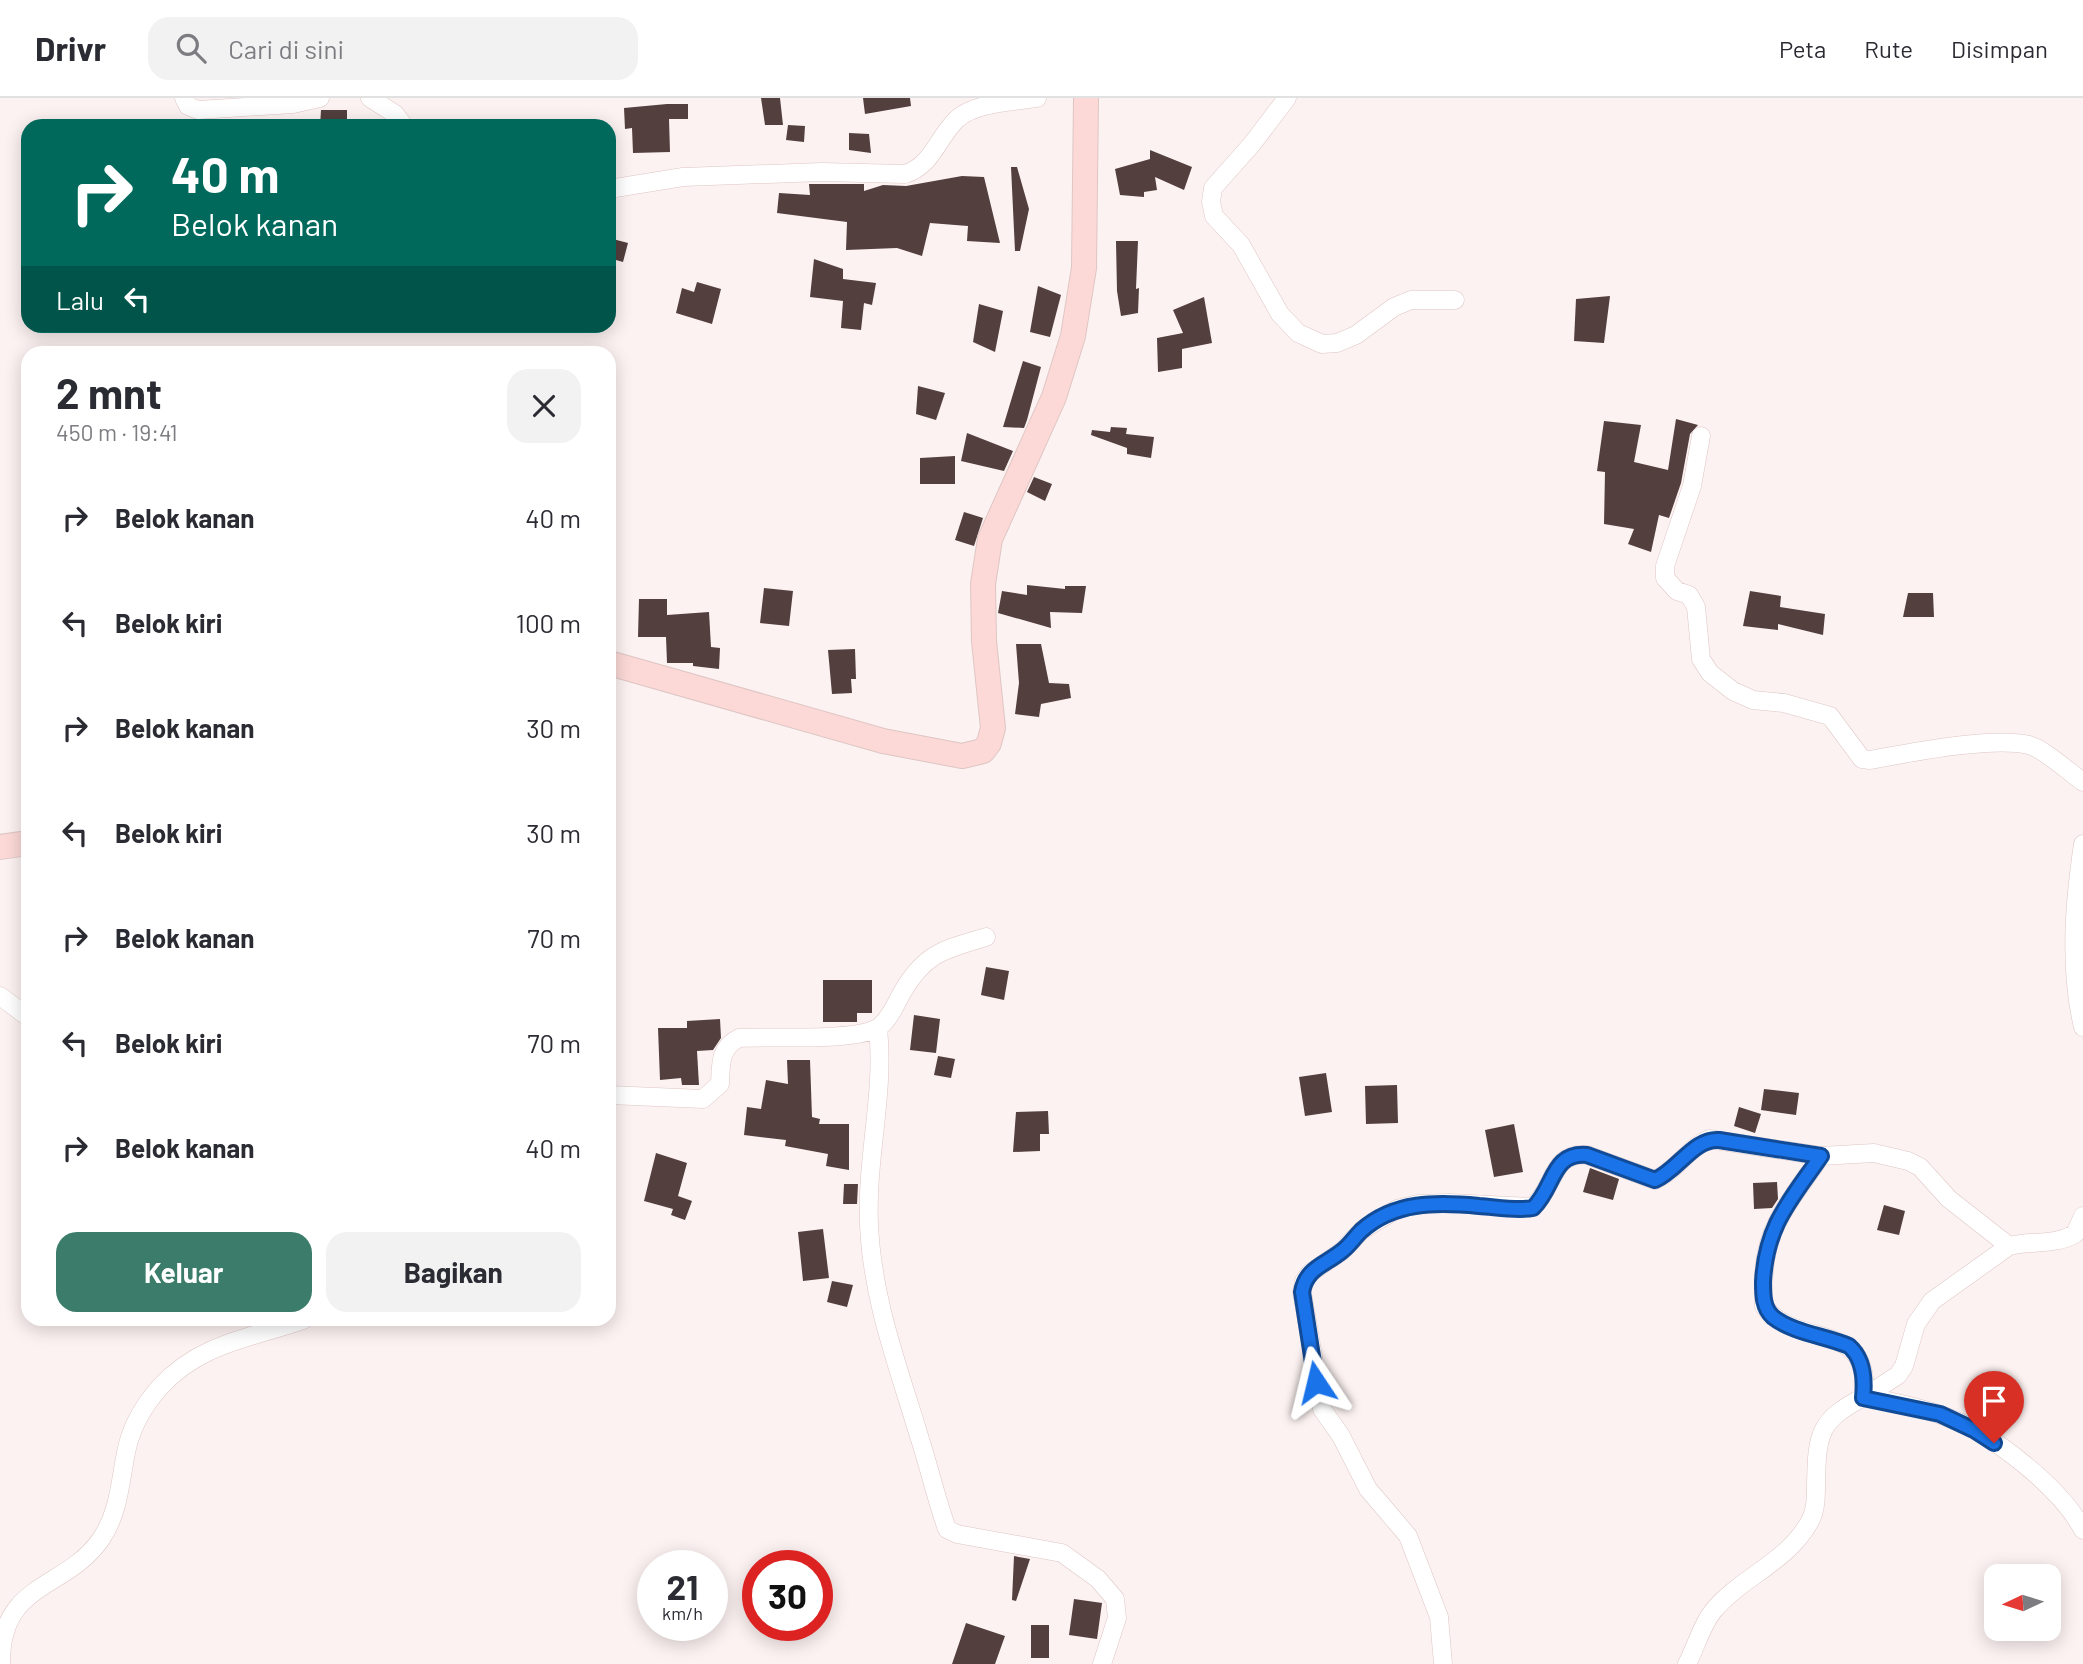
<!DOCTYPE html>
<html lang="id">
<meta charset="utf-8">
<style>
:root{--surface:#fff;--page:#f2f2f3;--text:#2b2b33;--muted:#7c7c81;--line:#e1e1e2;--accent:#3c7c6b}
body{margin:0;font-family:Barlow,sans-serif;background:var(--page);color:var(--text);height:100vh;display:flex;flex-direction:column;font-size:26px;white-space:nowrap}
*{box-sizing:border-box;margin:0}
p{font-size:23px;color:var(--muted)}
.icon{flex:none;width:38px;height:38px;fill:none;stroke:currentColor;stroke-width:2;stroke-linecap:round;stroke-linejoin:round}
.map{position:relative;flex:1;overflow:hidden}
.panel{position:absolute;left:21px;top:248px;width:595px;height:980px;display:flex;flex-direction:column;background:var(--surface);border-radius:21px;box-shadow:0 4px 18px #0003}
.panel>*{flex:none}
.guide{position:absolute;left:21px;top:21px;width:595px;height:214px;border-radius:21px;box-shadow:0 4px 18px #0003;background:#00695c;color:#fff;overflow:hidden}
.needle{width:46px;rotate:266deg}
.buttons{position:absolute;left:1984px;top:1466px;display:grid;gap:14px}
.buttons a{display:grid;place-items:center;width:77px;height:77px;border-radius:14px;background:var(--surface);box-shadow:0 4px 18px #0003;font-size:35px}
.speed{position:absolute;left:637px;top:1452px;display:flex;gap:14px;font-size:35px;font-weight:700;text-align:center}
.speed>*{display:grid;place-content:center;width:91px;height:91px;border-radius:50%;background:var(--surface);box-shadow:0 4px 18px #0003;line-height:1}
.speed small{font-size:18px;font-weight:400}
.speed .limit{border:10px solid #d22;background:#fff;color:#111}
.pin{position:absolute;display:grid;place-items:center;width:60px;height:60px;color:#fff;margin:-72px -30px;border-radius:50% 50% 50% 0;rotate:-45deg;box-shadow:0 0 7px #0007}
.pin .icon{rotate:45deg}
.me{position:absolute;width:77px;margin:-38px;rotate:350deg;stroke-linejoin:round;filter:drop-shadow(0 0 5px #0008)}
.turn{display:flex;align-items:center;gap:24px;height:147px;padding:0 35px;font-size:32px}
.turn .icon{width:91px;height:91px;stroke-width:2.5}
.turn b{display:block;font-size:49px;line-height:60px}
.then{display:flex;align-items:center;height:66px;padding:0 35px;background:#0003;gap:14px;font-size:26px}
.round{display:grid;place-items:center;flex:none;width:74px;height:74px;border-radius:21px;background:var(--page)}
.head{display:flex;align-items:center;justify-content:space-between;height:119px;padding:0 35px}
h1{font-size:42px;font-weight:700;line-height:52px}
.button{display:flex;gap:14px;margin-top:auto;padding:14px 35px}
.button a{flex:1;height:80px;border-radius:21px;background:var(--accent);color:#fff;font-size:28px;font-weight:700;line-height:80px;text-align:center}
.button a+a{background:var(--page);color:var(--text)}
ul{padding:0;list-style:none}
li{display:flex;align-items:center;gap:21px;height:105px;padding:0 35px}
li div{flex:1}
li b{display:block;font-size:26px}
li em{font-style:normal}
header{display:flex;align-items:center;gap:42px;box-sizing:border-box;height:98px;padding:0 35px;background:var(--surface);border-bottom:2px solid var(--line)}
header strong{font-size:33px}
nav{display:flex;gap:38px;margin-inline-start:auto;font-size:24px}
.search{width:490px;height:63px;background:var(--page);display:flex;align-items:center;gap:18px;box-sizing:border-box;padding:0 24px;border-radius:21px;color:var(--muted);font-size:26px}
.map>svg:first-child{display:block}
.building{fill:#523f3e}
.lines{fill:none;stroke-linecap:round;stroke-linejoin:round}
.street-casing{stroke:#dec6c4;stroke-width:19}
.secondary-casing{stroke:#dec6c4;stroke-width:26}
.street{stroke:#fff;stroke-width:18}
.secondary{stroke:#fcd9d7;stroke-width:24}
.route-casing{stroke:#114b97;stroke-width:18}
.route{stroke:#1a73e8;stroke-width:12}
</style>
<header>
<strong>Drivr</strong>
<div class="search"><svg class="icon" aria-label="search" viewBox="0 0 24 24"><circle cx="10" cy="10" r="6"/><path d="M15 15l6 6"/></svg>Cari di sini</div>
<nav><a>Peta</a><a>Rute</a><a>Disimpan</a></nav>
</header>
<div class="map">
<svg width="2083" height="1566" viewBox="0 0 2083 1566">
<rect width="100%" height="100%" fill="#fcf2f1"/>
<path class="building" d="M761 0H780L783 27H765Z
M863 0H910L911 8 865 16Z
M667 6H688V21H669L670 54 633 55 632 30 625 31 624 10Z
M321 12H347V28H320Z
M788 27 805 28 804 44 786 42Z
M849 35 869 36 871 55 849 52Z
M1150 52 1192 69 1184 92 1155 79 1157 92 1144 94V99L1120 97 1115 71 1150 61Z
M1011 69H1017L1029 111 1020 153H1015Z
M962 78 984 79 1000 145 967 143 968 128 930 125 922 158 897 150 846 152 847 124 777 115 779 95 810 97 809 86H864V93L883 87 906 88Z
M609 140 628 145 623 164 609 160Z
M1116 143H1138L1136 191 1139 190 1138 215 1121 218 1117 193Z
M814 161 843 171V181L876 185 872 207 864 205 861 232 841 230 843 203 810 199Z
M697 184 721 191 712 226 676 215 682 190 694 194Z
M1038 188 1061 197 1050 239 1030 234Z
M1610 198 1604 245 1574 243 1576 201Z
M1204 199 1212 245 1182 251V270L1158 274 1157 240 1183 235 1173 212Z
M979 206 1003 213 995 254 973 244Z
M1023 263 1041 269 1027 322 1024 330 1003 329Z
M918 288 945 295 936 322 916 316Z
M1676 321 1698 327 1690 336 1681 385 1669 420 1659 417 1651 454 1628 446 1634 431 1604 426 1605 374 1597 373 1604 323 1641 327 1634 364 1668 372Z
M1111 329 1127 330 1126 336 1154 339 1151 360 1127 356V350L1091 337 1092 332 1110 334Z
M967 335 1013 353 1004 373 961 363Z
M955 358V386H920V360Z
M1034 379 1052 386 1045 403 1027 394Z
M964 414 983 420 974 448 955 442Z
M1027 487 1065 491V488H1086L1082 515 1050 514 1051 530 998 515 1002 493 1027 497Z
M764 490 793 493 789 528 760 525Z
M1750 493 1781 498 1780 509 1825 516 1823 537 1778 526V532L1743 528Z
M1908 495H1933L1934 519H1903Z
M639 501H667V517L709 514 711 549 720 550 719 571 693 568V565H667L666 539H638Z
M1016 546H1041L1049 585 1069 586 1071 600 1041 606 1039 619 1015 616 1019 585Z
M855 551 856 581H851L852 595 832 596 828 552Z
M986 869 1009 873 1004 902 981 897Z
M823 882H872V915H857V924H823Z
M914 917 940 921 936 955 910 952Z
M720 921 721 940 713 952 697 953 699 987H682L681 980 660 982 658 930H687V923Z
M938 958 955 961 951 980 934 977Z
M787 962H810L812 1019 820 1021 819 1026H849V1072L826 1068 828 1056 785 1048 786 1042 744 1037 747 1009 761 1011 766 982 788 986Z
M1326 975 1332 1014 1305 1018 1299 979Z
M1397 987 1398 1025 1366 1026 1365 988Z
M1764 991 1799 995 1796 1017 1761 1012Z
M1739 1009 1761 1016 1755 1035 1734 1028Z
M1048 1013 1049 1036H1040V1053L1013 1054 1016 1014Z
M1514 1026 1523 1074 1494 1079 1485 1032Z
M656 1055 687 1065 678 1098 692 1103 685 1122 671 1117 673 1111 644 1103Z
M1590 1070 1619 1081 1613 1102 1583 1094Z
M1777 1084 1778 1101 1772 1110 1754 1111 1753 1085Z
M844 1086H858L857 1106H843Z
M1884 1107 1905 1113 1899 1137 1877 1132Z
M823 1131 829 1180 803 1183 798 1134Z
M832 1183 853 1187 847 1209 827 1204Z
M1014 1458 1030 1461 1016 1503 1012 1502Z
M1074 1501 1102 1505 1097 1541 1069 1537Z
M966 1525 1005 1538 995 1566H952Z
M1031 1527H1049V1560H1031Z"/>
<g class="lines">
<g class="street-casing">
<path id="street" d="M184 0 188 8 198 12 293 6 320 0
M370 0 395 16 404 28
M1287 0 1252 46 1213 90 1211 104 1214 118 1241 147 1280 216 1298 235 1322 246 1337 245 1356 237 1394 209 1411 202H1455
M609 91 683 79 821 74 905 76C932 68 938 39 957 21 976 4 1014 4 1037 0
M1701 338 1692 388 1665 468V480L1677 493 1689 497 1696 509 1701 561 1710 575 1733 593 1753 602 1784 605 1830 618 1862 661 1870 662C1909 655 1992 638 2029 647 2044 651 2069 674 2083 684
M2083 746C2074 806 2069 870 2083 929
M0 898 28 919
M878 930C885 996 866 1060 869 1126 872 1201 898 1268 919 1338 929 1369 936 1400 947 1431L957 1436 1062 1455 1098 1481 1115 1501 1117 1520 1102 1566
M609 997 703 1001 720 986C721 967 719 950 739 940 769 938 858 944 879 929 890 921 896 905 903 893 926 854 946 851 986 839
M1821 1058C1782 1115 1759 1135 1764 1208 1796 1253 1874 1219 1863 1300
M1866 1298 1898 1277 1904 1268 1916 1226 1932 1203 2009 1148C2032 1142 2053 1148 2075 1136L2083 1118
M1 1566C0 1483 65 1493 101 1441 120 1413 120 1381 127 1350 132 1328 145 1306 160 1289 200 1245 251 1240 303 1222
M1443 1566 1439 1519 1408 1438 1368 1391 1341 1338 1322 1311 1302 1194 1304 1183 1310 1175 1342 1153 1362 1132 1397 1111 1418 1106 1449 1105 1533 1109C1555 1089 1551 1054 1587 1057L1655 1082C1676 1073 1689 1049 1709 1041L1821 1058 1874 1055 1908 1063 1920 1069 1949 1101 2009 1148
M1687 1566C1696 1549 1701 1528 1713 1513 1741 1479 1788 1464 1810 1423 1816 1412 1816 1399 1816 1387 1817 1336 1818 1322 1866 1298 1894 1305 1923 1309 1949 1320 1993 1336 2062 1391 2083 1432"/>
</g>
<g class="secondary-casing">
<path id="secondary" d="M609 565 883 643 962 658 983 653 989 645 993 630 984 543 983 486 990 441 1054 299 1073 238 1084 170 1086 0
M0 749 28 745"/>
</g>
<use href="#street" class="street"/>
<use href="#secondary" class="secondary"/>
</g>
<g class="lines">
<g class="route-casing">
<path id="route" d="M1316 1284 1302 1194C1306 1170 1325 1167 1342 1153 1349 1148 1354 1140 1361 1133 1394 1103 1437 1104 1479 1108 1496 1109 1516 1113 1533 1110 1555 1089 1551 1054 1587 1057L1655 1082C1678 1072 1694 1040 1719 1042L1821 1058C1790 1103 1766 1127 1763 1184 1763 1197 1763 1210 1773 1219 1793 1235 1826 1238 1849 1248 1864 1261 1865 1281 1863 1300L1940 1316 1974 1332 1994 1345"/>
</g>
<use href="#route" class="route"/>
</g>
</svg>
<div class="buttons">
<a><svg class="needle" viewBox="-14 -14 28 28"><path d="M0-13l5 13h-10z" fill="#e53935"/><path d="M0 13l5-13h-10z" fill="#7c7c81"/></svg></a>
</div>
<div class="speed"><div>21<small>km/h</small></div><div class="limit">30</div></div>
<div class="pin" style="left:1994px;top:1345px;background:#d93025"><svg class="icon" aria-label="arrive" viewBox="0 0 24 24"><path d="M6 21V4h12l-3 4 3 4H6"/></svg></div>
<svg class="me" style="left:1316px;top:1284px" viewBox="-20 -20 40 40"><path d="M0-17L14 15 0 8-14 15z" fill="#1a73e8" stroke="#fff" stroke-width="4"/></svg>
<div class="guide">
<div class="turn"><svg class="icon" aria-label="right" viewBox="0 0 24 24"><path d="M7 20v-9h11M14 6l5 5-5 5"/></svg><div><b>40 m</b>Belok kanan</div></div>
<div class="then">Lalu<svg class="icon" aria-label="left" viewBox="0 0 24 24"><path d="M17 20v-9H6M10 6l-5 5 5 5"/></svg></div>
</div>
<section class="panel">
<div class="head"><div><h1>2 mnt</h1><p>450 m · 19:41</p></div><a class="round"><svg class="icon" aria-label="close" viewBox="0 0 24 24"><path d="M6 6l12 12M18 6L6 18"/></svg></a></div>
<ul>
<li><svg class="icon" aria-label="right" viewBox="0 0 24 24"><path d="M7 20v-9h11M14 6l5 5-5 5"/></svg><div><b>Belok kanan</b></div><em>40 m</em></li>
<li><svg class="icon" aria-label="left" viewBox="0 0 24 24"><path d="M17 20v-9H6M10 6l-5 5 5 5"/></svg><div><b>Belok kiri</b></div><em>100 m</em></li>
<li><svg class="icon" aria-label="right" viewBox="0 0 24 24"><path d="M7 20v-9h11M14 6l5 5-5 5"/></svg><div><b>Belok kanan</b></div><em>30 m</em></li>
<li><svg class="icon" aria-label="left" viewBox="0 0 24 24"><path d="M17 20v-9H6M10 6l-5 5 5 5"/></svg><div><b>Belok kiri</b></div><em>30 m</em></li>
<li><svg class="icon" aria-label="right" viewBox="0 0 24 24"><path d="M7 20v-9h11M14 6l5 5-5 5"/></svg><div><b>Belok kanan</b></div><em>70 m</em></li>
<li><svg class="icon" aria-label="left" viewBox="0 0 24 24"><path d="M17 20v-9H6M10 6l-5 5 5 5"/></svg><div><b>Belok kiri</b></div><em>70 m</em></li>
<li><svg class="icon" aria-label="right" viewBox="0 0 24 24"><path d="M7 20v-9h11M14 6l5 5-5 5"/></svg><div><b>Belok kanan</b></div><em>40 m</em></li>
</ul>
<div class="button"><a>Keluar</a><a>Bagikan</a></div>
</section>
</div>
